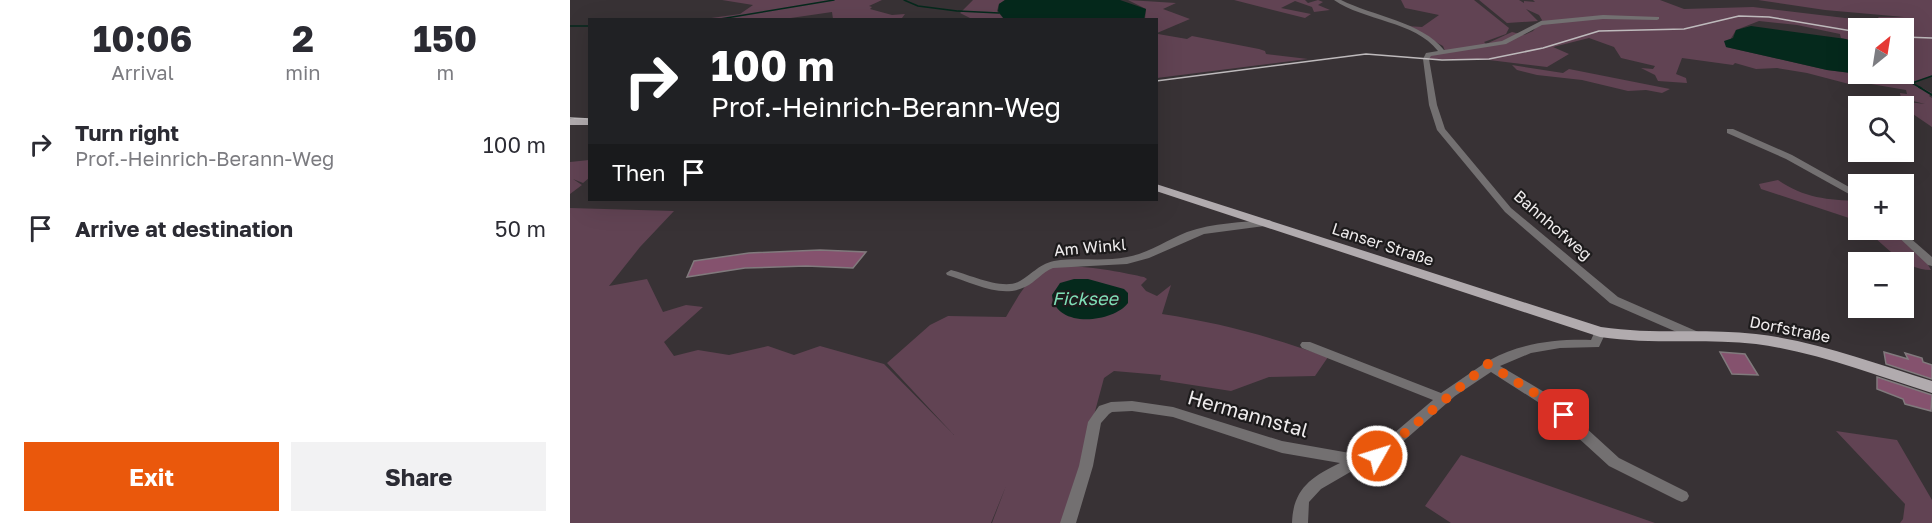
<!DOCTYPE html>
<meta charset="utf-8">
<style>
:root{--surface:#fff;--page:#f2f2f3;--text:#2b2b33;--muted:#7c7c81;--accent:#ea580c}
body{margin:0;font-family:"Golos Text",sans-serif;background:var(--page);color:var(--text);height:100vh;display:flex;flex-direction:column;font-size:22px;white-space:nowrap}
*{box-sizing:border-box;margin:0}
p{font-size:20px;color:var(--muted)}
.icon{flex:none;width:33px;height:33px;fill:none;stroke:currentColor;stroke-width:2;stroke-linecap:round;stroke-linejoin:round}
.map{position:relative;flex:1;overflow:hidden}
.panel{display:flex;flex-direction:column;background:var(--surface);width:570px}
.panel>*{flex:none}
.banner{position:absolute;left:18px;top:18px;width:570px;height:183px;border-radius:0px;box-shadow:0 6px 24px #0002;background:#202124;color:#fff;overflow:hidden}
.needle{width:39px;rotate:30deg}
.fabs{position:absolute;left:1278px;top:18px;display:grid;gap:12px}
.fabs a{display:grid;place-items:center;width:66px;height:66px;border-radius:0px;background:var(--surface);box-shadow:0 6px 24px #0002;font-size:30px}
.pin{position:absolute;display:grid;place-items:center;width:51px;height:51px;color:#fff;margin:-26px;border-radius:12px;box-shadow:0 3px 9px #0006}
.me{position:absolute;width:66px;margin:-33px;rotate:51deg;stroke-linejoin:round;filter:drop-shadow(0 0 4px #0008)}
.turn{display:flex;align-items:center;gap:21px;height:126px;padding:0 24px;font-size:27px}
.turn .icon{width:78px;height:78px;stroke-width:2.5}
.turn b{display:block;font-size:42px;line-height:51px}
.then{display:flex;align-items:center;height:57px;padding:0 24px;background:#0003;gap:12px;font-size:22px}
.eta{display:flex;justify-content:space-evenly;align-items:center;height:102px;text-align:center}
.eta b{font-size:36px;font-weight:700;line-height:42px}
.primary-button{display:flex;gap:12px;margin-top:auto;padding:12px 24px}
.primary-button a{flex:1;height:69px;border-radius:0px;background:var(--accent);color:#fff;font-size:24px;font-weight:700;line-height:69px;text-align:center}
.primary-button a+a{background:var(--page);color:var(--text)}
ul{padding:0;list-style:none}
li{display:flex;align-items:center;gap:18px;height:84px;padding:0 24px}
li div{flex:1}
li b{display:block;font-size:22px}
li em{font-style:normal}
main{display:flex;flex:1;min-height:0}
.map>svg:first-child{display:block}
.green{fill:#614353;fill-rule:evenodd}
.water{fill:#05291c}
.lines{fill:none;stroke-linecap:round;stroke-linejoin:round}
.stream-far1{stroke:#05291c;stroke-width:1.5}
.stream{stroke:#05291c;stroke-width:2}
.building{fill:#85526e;stroke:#817a7d;stroke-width:1.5}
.minor{fill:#737071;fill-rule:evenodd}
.major{fill:#b1abae;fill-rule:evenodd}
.tram{stroke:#bebabc;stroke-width:1.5}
.route{stroke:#ea580c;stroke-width:10;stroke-dasharray:0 18}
.labels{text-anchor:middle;stroke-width:4.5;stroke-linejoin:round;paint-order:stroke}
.street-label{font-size:16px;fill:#efeced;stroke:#1d1b1c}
.water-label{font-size:18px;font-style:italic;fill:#7fdfb7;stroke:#1d1b1c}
.near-street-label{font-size:20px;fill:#efeced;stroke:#1d1b1c}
</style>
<main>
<section class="panel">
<div class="eta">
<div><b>10:06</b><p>Arrival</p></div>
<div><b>2</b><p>min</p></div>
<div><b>150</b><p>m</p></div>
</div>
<ul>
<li><svg class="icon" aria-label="right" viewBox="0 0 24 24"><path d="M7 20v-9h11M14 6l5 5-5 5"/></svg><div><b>Turn right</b><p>Prof.-Heinrich-Berann-Weg</p></div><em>100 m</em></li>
<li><svg class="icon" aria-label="arrive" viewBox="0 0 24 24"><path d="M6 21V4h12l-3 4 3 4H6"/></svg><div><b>Arrive at destination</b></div><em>50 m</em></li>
</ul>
<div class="primary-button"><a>Exit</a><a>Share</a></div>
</section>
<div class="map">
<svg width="1362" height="523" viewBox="0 0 1362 523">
<rect width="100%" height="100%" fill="#383235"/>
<path class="green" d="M152 0H312L299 6 302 7 300 9 322 15 335 14 332 18 336 19H263L262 12 207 20 134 19 170 14 183 5Z
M403 0H435L429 4 427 11 434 19H402L390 13Z
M558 0 606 3 593 9 620 19 587 33 586 20 575 19 576 9Z
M664 0H735L738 3 748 0 753 2 748 5 760 10 744 12 742 7 725 1 711 8 741 14 735 18Z
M831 0H904L939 28 936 34 914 42 916 44 942 32 954 35 963 31 972 20 969 15 956 9 968 21 937 23 909 0H949L954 3V1L965 2 963 0H1090L1114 9 1183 7 1275 18 1310 20 1308 17H1334L1255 10 1188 0H1362V76L1343 83 1362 93 1359 96 1362 98V127L1337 110 1330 101 1355 104 1331 98 1330 93 1337 94 1336 90 1301 84H1279L1237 73 1207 68 1186 69 1165 63 1163 65 1112 58 1106 74 1116 78 1117 83 1088 81 1085 75 1071 68 1083 69 1085 66 1051 58 1044 47 1019 38 983 47 999 54 977 67 919 60 859 59V56L875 51 873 46 836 26 852 27 869 15 835 8ZM1189 21 1227 25 1270 34 1271 38 1288 43V41L1280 38 1288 39V28H1334V74H1315L1313 77 1257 70 1156 47 1166 30Z
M588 34 617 39 622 36 689 49 695 51 696 54 738 59 587 78Z
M942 65 993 73 999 69 1100 89 1092 93 1076 90 1058 91 1012 80 967 75 947 70Z
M19 160V178L13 183 3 179 12 185 0 194V162Z
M1208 180C1234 198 1258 200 1288 201V225L1279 218 1191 189 1189 184Z
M0 208 104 211 70 247 39 286 77 279 93 312 116 305 133 307 94 342 104 356 128 350 159 355 198 346 224 355 250 346 314 364 384 435 317 363 360 325 378 316 436 317C446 301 456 279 473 270 493 260 552 272 574 277L577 279 571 285 576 291 587 296 601 285 592 314C651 323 701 337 758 357L745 376 699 377 661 391 590 380 591 375 544 371 534 378 495 523H422L436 486 421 523H0Z
M1295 230H1325L1353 256 1361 270C1333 270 1316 245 1295 230Z
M1266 431 1327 440 1362 500V523H1330L1333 519 1335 504Z
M891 455 1085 523H881L855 506Z"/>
<path class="water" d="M435 0H550L576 9 574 20 434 19 428 11 429 4Z
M1181 26 1276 39 1288 43V74H1314L1313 77 1257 70 1156 47 1154 41 1163 38 1166 30Z
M504 279H518L554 289 558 293V303C543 323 485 329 482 295L490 283Z"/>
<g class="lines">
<path class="stream-far1" d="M334 0 348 6 387 11
M388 11 429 13
M144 20 264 0
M0 26H20
M1351 88 1342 83 1362 76"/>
<path class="stream" d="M1349 87 1362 95"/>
</g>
<path class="building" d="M250 250 296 252 283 268 236 266 175 268 117 277 124 261 179 253Z
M1150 352 1175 354 1188 375 1162 374Z
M1314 352 1338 359 1335 353 1352 358 1353 362 1362 365V379L1316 364Z
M1307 377 1362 395 1361 411 1335 404 1333 399 1307 389Z"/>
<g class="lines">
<path class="minor" d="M764 0H771C803 16 852 22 874 50L932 41 971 21 1033 15 1089 17V19L1087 20 1033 19 972 25 936 44 861 56 859 59 867 105 875 129 941 208 1048 297 1133 334 1135 337 1133 340H1125L1040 303 935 212 867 130 859 105 853 59 856 53 868 51C845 21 794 21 764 0Z
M1157 129H1163L1222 155 1288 192V199L1216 159 1157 133Z
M699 220 704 223 702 225 634 234 579 258 557 264 483 268C472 272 466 282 455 287 431 299 401 282 377 275L376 273 381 270C398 274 431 290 448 282 462 275 467 265 484 261 508 257 533 262 557 257 579 253 597 240 617 232 643 223 672 222 699 220Z
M1321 230H1331L1362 257V266L1358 265Z
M1030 328 1034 329 1036 332 1029 347 990 348 961 353 930 366 981 396 1049 458 1117 492 1119 496 1117 500 1112 502 1107 500 1039 466 971 404 921 372 885 396 812 460 782 471 751 489 739 502 738 523H722C723 489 741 477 770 463L712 453 603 417 562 411 542 412 539 414 531 423 523 466 506 523H490L509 466 518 422 529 406 541 402 562 401 603 407 712 441 791 455 803 451 863 400 732 348 730 345 732 342H740L871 393 912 365 914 361 920 360C951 343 986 339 1021 340L1026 329Z"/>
<path class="major" d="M0 119H20V125H0Z
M586 184 1031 327C1083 335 1134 328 1186 334 1246 341 1304 363 1362 381V393C1304 375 1246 352 1186 344 1134 338 1082 345 1030 337L586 191Z"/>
<path class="tram" d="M1334 37 1362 38
M586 81 796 54 872 60 919 59 973 48 1029 31 1114 29 1169 16 1199 17 1288 32
M0 118 20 119"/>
</g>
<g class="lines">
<path class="route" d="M807 456 918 364 976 400 994 415"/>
</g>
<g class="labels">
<g class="street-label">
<text transform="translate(983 225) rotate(41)" y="6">Bahnhofweg</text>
<text transform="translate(813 244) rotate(18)" y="6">Lanser Straße</text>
<text transform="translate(520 247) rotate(-5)" y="6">Am Winkl</text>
<text transform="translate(1220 329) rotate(11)" y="6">Dorfstraße</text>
</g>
<g class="water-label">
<text x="515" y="305">Ficksee</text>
</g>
<g class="near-street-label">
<text transform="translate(678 414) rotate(16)" y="7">Hermannstal</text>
</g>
</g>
</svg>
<div class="fabs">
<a><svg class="needle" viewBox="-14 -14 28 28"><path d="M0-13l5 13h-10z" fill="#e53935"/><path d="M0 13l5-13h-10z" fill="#7c7c81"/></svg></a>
<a><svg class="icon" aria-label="search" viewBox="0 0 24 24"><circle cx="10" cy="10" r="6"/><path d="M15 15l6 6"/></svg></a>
<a>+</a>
<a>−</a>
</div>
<div class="pin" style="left:994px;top:415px;background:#d93025"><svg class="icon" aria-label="arrive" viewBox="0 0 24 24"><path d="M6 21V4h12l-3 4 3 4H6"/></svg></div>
<svg class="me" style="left:807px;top:456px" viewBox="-20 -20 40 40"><circle r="17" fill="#ea580c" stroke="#fff" stroke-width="3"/><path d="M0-11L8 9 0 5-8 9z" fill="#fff"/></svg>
<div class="banner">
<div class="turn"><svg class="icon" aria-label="right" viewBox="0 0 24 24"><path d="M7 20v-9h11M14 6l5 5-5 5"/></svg><div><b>100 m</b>Prof.-Heinrich-Berann-Weg</div></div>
<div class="then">Then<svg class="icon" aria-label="arrive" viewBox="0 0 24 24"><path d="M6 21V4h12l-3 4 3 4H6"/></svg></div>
</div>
</div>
</main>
